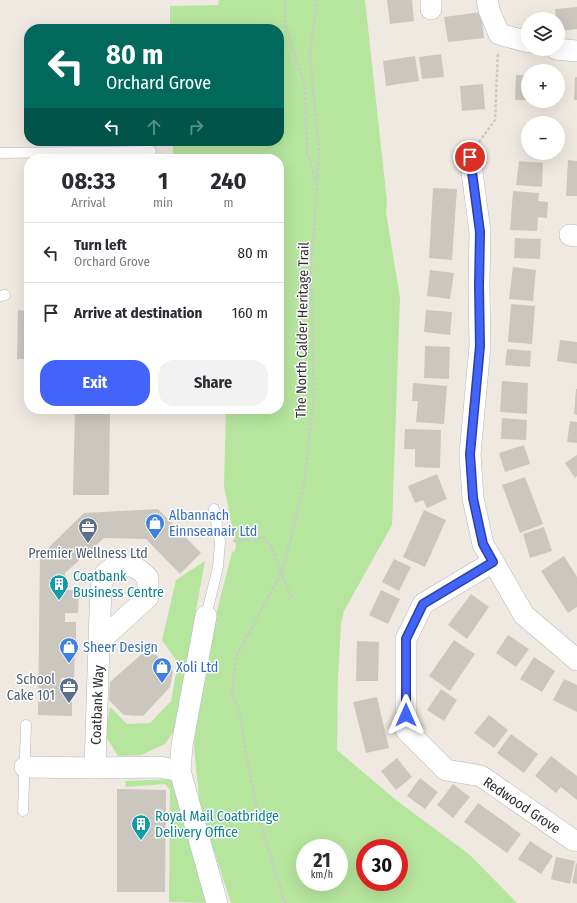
<!DOCTYPE html>
<meta charset="utf-8">
<style>
:root{--surface:#fff;--page:#f2f2f3;--text:#2b2b33;--muted:#7c7c81;--line:#e1e1e2;--accent:#4264fb}
body{margin:0;font-family:"Fira Sans Condensed",sans-serif;background:var(--page);color:var(--text);height:100vh;display:flex;flex-direction:column;font-size:15px;white-space:nowrap}
*{box-sizing:border-box;margin:0}
p{font-size:13px;color:var(--muted)}
.icon{flex:none;width:22px;height:22px;fill:none;stroke:currentColor;stroke-width:2;stroke-linecap:round;stroke-linejoin:round}
.map{position:relative;flex:1;overflow:hidden}
.drawer{position:absolute;left:24px;top:154px;width:260px;height:260px;display:flex;flex-direction:column;background:var(--surface);border-radius:16px;box-shadow:0 4px 16px #0002}
.drawer>*{flex:none}
.hud{position:absolute;left:24px;top:24px;width:260px;height:122px;border-radius:16px;box-shadow:0 4px 16px #0002;background:#00695c;color:#fff;overflow:hidden}
.tools{position:absolute;left:521px;top:12px;display:grid;gap:8px}
.tools a{display:grid;place-items:center;width:44px;height:44px;border-radius:50%;background:var(--surface);box-shadow:0 4px 16px #0002;font-size:20px}
.speed{position:absolute;left:296px;top:839px;display:flex;gap:8px;font-size:20px;font-weight:700;text-align:center}
.speed>*{display:grid;place-content:center;width:52px;height:52px;border-radius:50%;background:var(--surface);box-shadow:0 4px 16px #0002;line-height:1}
.speed small{font-size:10px;font-weight:400}
.speed .limit{border:6px solid #d22;background:#fff;color:#111}
.pin{position:absolute;display:grid;place-items:center;width:34px;height:34px;color:#fff;margin:-17px;border:2px solid #fff;border-radius:50%;box-shadow:0 1px 4px #0007}
.me{position:absolute;width:44px;margin:-22px;rotate:0deg;stroke-linejoin:round;filter:drop-shadow(0 0 3px #0008)}
.turn{display:flex;align-items:center;gap:14px;height:84px;padding:0 16px;font-size:18px}
.turn .icon{width:52px;height:52px;stroke-width:2.5}
.turn b{display:block;font-size:28px;line-height:34px}
.lanes{display:flex;align-items:center;height:38px;padding:0 16px;background:#0003;justify-content:center;gap:20px;direction:ltr}
.lanes .off{opacity:.35}
.eta{display:flex;justify-content:space-evenly;align-items:center;height:68px;text-align:center}
.eta b{font-size:24px;font-weight:700;line-height:28px}
.primary-button{display:flex;gap:8px;margin-top:auto;padding:8px 16px}
.primary-button a{flex:1;height:46px;border-radius:16px;background:var(--accent);color:#fff;font-size:16px;font-weight:700;line-height:46px;text-align:center}
.primary-button a+a{background:var(--page);color:var(--text)}
ul{padding:0;list-style:none}
li{display:flex;align-items:center;gap:12px;height:60px;padding:0 16px;border-top:1px solid var(--line)}
li div{flex:1}
li b{display:block;font-size:15px}
li em{font-style:normal}
.map>svg:first-child{display:block}
.green{fill:#b6e59e;fill-rule:evenodd}
.building{fill:#cbc7bf}
.lines{fill:none;stroke-linecap:round;stroke-linejoin:round}
.lane-casing{stroke:#b4b7c1;stroke-width:11}
.street-casing{stroke:#b4b7c1;stroke-width:22}
.path{stroke:#c9c9c9;stroke-width:2.5;stroke-dasharray:3 2;stroke-linecap:butt}
.lane{stroke:#fff;stroke-width:10}
.street{stroke:#fff;stroke-width:21}
.path-bridge{stroke:#c9c9c9;stroke-width:2.5;stroke-dasharray:3 2;stroke-linecap:butt}
.route-casing{stroke:#2b41a3;stroke-width:10}
.route{stroke:#4264fb;stroke-width:7}
.labels{text-anchor:middle;stroke-width:3;stroke-linejoin:round;paint-order:stroke}
.street-label{font-size:14px;fill:#2e2e2e;stroke:#fff}
.shop-label{font-size:14px;fill:#366cbe;stroke:#fff;text-anchor:start}
.service-label{font-size:14px;fill:#4e5e75;stroke:#fff}
.culture-label{font-size:14px;fill:#0d838f;stroke:#fff;text-anchor:start}
</style>
<div class="map">
<svg width="577" height="903" viewBox="0 0 577 903">
<rect width="100%" height="100%" fill="#efe9e1"/>
<path class="green" d="M219 0H365L387 202 386 212 400 298 392 525 344 611 341 624 338 677 337 750 396 800 470 855 517 903H231L200 808 194 746 203 666 232 552 235 551 236 546 224 486 226 409H279V159H173V141H279V29H170V6L218 5ZM305 848H339V882H305ZM365 848H399V882H365Z
M205 561 174 731 165 744 141 755 118 756 105 735 110 707 127 724 150 723 171 701 178 663 162 640 176 580Z
M173 779 214 903 169 902 170 790 165 784 126 787 125 781Z"/>
<path class="building" d="M387 0H412L414 21 390 24Z
M577 7V29L558 31V19H556L555 9Z
M481 12 484 38 448 42 444 17Z
M26 35H29V102H26Z
M441 54 444 77 422 79 419 57Z
M415 56 419 81 386 86 383 61Z
M516 75H528V100H515Z
M558 75H561V100H558Z
M575 77H577V100H574Z
M483 84 485 109 462 111 460 86Z
M525 126H528V151H525Z
M568 160 577 161V196H566Z
M519 161 543 163 542 187 516 185Z
M433 188 457 189 452 260 429 258Z
M513 191 539 193 538 201 548 202 547 218 538 217 537 231 510 230Z
M515 238 541 239 540 259 514 258Z
M513 267 536 270 533 301 509 299Z
M430 270 454 273 450 299 427 296Z
M511 304 535 306 532 344 508 342Z
M18 310 29 311V359H17Z
M426 310 452 312 450 335 424 332Z
M560 340 577 342V364L557 361Z
M425 346 450 347 449 379 424 378Z
M507 349 531 351 530 367 505 365Z
M502 381 528 383 527 414 500 412Z
M413 383 447 386 444 424 416 422 418 401H412Z
M576 389H577V415L574 414Z
M75 409H110L109 495H73Z
M502 418 527 420 526 440 501 439Z
M570 421 577 422V443L567 442Z
M405 429 441 430 440 468 415 467V449H404Z
M524 445 530 464 505 472 499 453Z
M577 455V476L575 478 565 463Z
M437 474 447 499 427 508 423 500 415 503 408 486Z
M525 477 543 524 520 533 502 485Z
M158 509 201 553 180 574 146 539 104 538 65 573V590H79L78 613H65V622H76V644H63V651H75L74 678H61L60 693H72V716L38 715 40 556 84 513Z
M424 510 446 520 425 567 403 557Z
M544 527 552 551 530 558 523 534Z
M564 556 577 577V607L568 613 541 571Z
M394 559 411 567 399 591 382 582Z
M381 590 400 599 388 624 369 615Z
M471 594 489 607 467 639 448 625Z
M508 635 529 649 516 667 496 653Z
M454 640 475 654 450 691 429 676Z
M357 641 379 642 378 681H356Z
M144 652 156 655 173 672 170 687 143 716 124 715 109 700 110 682Z
M534 657 555 671 542 692 520 679Z
M564 679 577 685V712L553 700Z
M441 689 457 700 444 721 427 710Z
M377 697 389 748 366 753 353 702Z
M489 715 508 730 494 748 474 733Z
M511 734 538 754 524 773 497 753Z
M551 756 577 776V800L561 787 556 793 535 776Z
M397 758 412 777 396 790 381 771Z
M420 778 438 792 425 809 407 796Z
M453 784 470 797 453 818 437 805Z
M117 789 166 790 165 892H117Z
M478 803 521 834 507 853 464 822Z
M530 841 553 856 541 874 518 859Z
M556 857 575 861 570 884 551 879Z
M576 863 577 864V884L572 883Z"/>
<g class="lines">
<g class="lane-casing">
<path id="lane" d="M0 153 151 151
M0 296 5 295
M206 616 218 567 220 542 214 509
M23 811 26 725"/>
</g>
<g class="street-casing">
<path id="street" d="M431 0V9
M487 0 489 10 499 34 528 42
M556 49 577 51
M470 157 480 232 479 286 480 346 470 454 473 498 483 544 524 615 577 660
M570 235 577 236
M493 562 423 604 406 639V730L446 770 481 776 573 840 577 841
M116 565C132 565 137 566 148 578V597L99 642 101 586 105 574Z
M99 642 95 768 160 767 180 771 217 903
M25 767 95 768
M180 771 182 745 206 616"/>
</g>
<path class="path" d="M285 0V23L305 87 307 152 316 181
M479 142 495 120 498 52
M233 541 264 538 270 544
M285 903 258 815 245 748 241 717 232 694 236 657 283 570 304 486 314 395 311 260 314 233 319 150 310 55 317 0"/>
<use href="#lane" class="lane"/>
<use href="#street" class="street"/>
<path class="path-bridge" d="M270 544 292 599"/>
</g>
<g class="lines">
<g class="route-casing">
<path id="route" d="M406 715V639L423 604 493 562 483 544 473 498 470 454 480 346 479 286 480 232 470 157"/>
</g>
<use href="#route" class="route"/>
</g>
<defs>
<g id="shop-pin" transform="scale(1)"><path d="M0 17L-7.5 6A9.5 9.5 0 1 1 7.5 6Z" fill="#3f7fe0" stroke="#fff"/><path d="M-5-2.5h2.3a2.7 3.5 0 0 1 5.4 0H5L5.5 6h-11ZM-1.5-2.5h3a1.5 2.3 0 0 0-3 0Z" fill="#fff"/></g>
<g id="office-pin" transform="scale(1)"><path d="M0 17L-7.5 6A9.5 9.5 0 1 1 7.5 6Z" fill="#5c6f8a" stroke="#fff"/><path d="M-6-3h4V-5.5h4V-3h4V5H-6ZM-1-4.5V-3h2v-1.5ZM-6 0V1H6V0Z" fill="#fff"/></g>
<g id="building-pin" transform="scale(1)"><path d="M0 17L-7.5 6A9.5 9.5 0 1 1 7.5 6Z" fill="#0f9aa8" stroke="#fff"/><path d="M-4-6H4V6H1V3H-1V6H-4ZM-2.5-4.3h1.7v1.8h-1.7ZM.8-4.3h1.7v1.8H.8ZM-2.5-1h1.7V.8h-1.7ZM.8-1h1.7V.8H.8Z" fill="#fff"/></g>
</defs>
<g fill-rule="evenodd">
<use href="#shop-pin" x="155" y="523"/>
<use href="#office-pin" x="88" y="527"/>
<use href="#building-pin" x="59" y="584"/>
<use href="#shop-pin" x="69" y="647"/>
<use href="#shop-pin" x="162" y="667"/>
<use href="#office-pin" x="69" y="687"/>
<use href="#building-pin" x="141" y="824"/>
</g>
<g class="labels">
<g class="street-label">
<text transform="translate(302 330) rotate(-89)" y="5">The North Calder Heritage Trail</text>
<text transform="translate(97 705) rotate(-88)" y="5">Coatbank Way</text>
<text transform="translate(522 805) rotate(34)" y="5">Redwood Grove</text>
</g>
<g class="shop-label">
<text x="169" y="520">Albannach<tspan x="169" dy="16">Einnseanair Ltd</tspan></text>
<text x="83" y="652">Sheer Design</text>
<text x="176" y="672">Xoli Ltd</text>
</g>
<g class="service-label">
<text x="88" y="558">Premier Wellness Ltd</text>
<text x="55" y="684" text-anchor="end">School<tspan x="55" dy="16">Cake 101</tspan></text>
</g>
<g class="culture-label">
<text x="73" y="581">Coatbank<tspan x="73" dy="16">Business Centre</tspan></text>
<text x="155" y="821">Royal Mail Coatbridge<tspan x="155" dy="16">Delivery Office</tspan></text>
</g>
</g>
</svg>
<div class="tools">
<a><svg class="icon" aria-label="layers" viewBox="0 0 24 24"><path d="M12 4l9 5-9 5-9-5zM3 14l9 5 9-5"/></svg></a>
<a>+</a>
<a>−</a>
</div>
<div class="speed"><div>21<small>km/h</small></div><div class="limit">30</div></div>
<div class="pin" style="left:470px;top:157px;background:#d93025"><svg class="icon" aria-label="arrive" viewBox="0 0 24 24"><path d="M6 21V4h12l-3 4 3 4H6"/></svg></div>
<svg class="me" style="left:406px;top:715px" viewBox="-20 -20 40 40"><path d="M0-17L14 15 0 8-14 15z" fill="#4264fb" stroke="#fff" stroke-width="4"/></svg>
<div class="hud">
<div class="turn"><svg class="icon" aria-label="left" viewBox="0 0 24 24"><path d="M17 20v-9H6M10 6l-5 5 5 5"/></svg><div><b>80 m</b>Orchard Grove</div></div>
<div class="lanes"><svg class="icon" aria-label="left" viewBox="0 0 24 24"><path d="M17 20v-9H6M10 6l-5 5 5 5"/></svg><svg class="icon off" aria-label="ahead" viewBox="0 0 24 24"><path d="M12 20V5M6 11l6-6 6 6"/></svg><svg class="icon off" aria-label="right" viewBox="0 0 24 24"><path d="M7 20v-9h11M14 6l5 5-5 5"/></svg></div>
</div>
<section class="drawer">
<div class="eta">
<div><b>08:33</b><p>Arrival</p></div>
<div><b>1</b><p>min</p></div>
<div><b>240</b><p>m</p></div>
</div>
<ul>
<li><svg class="icon" aria-label="left" viewBox="0 0 24 24"><path d="M17 20v-9H6M10 6l-5 5 5 5"/></svg><div><b>Turn left</b><p>Orchard Grove</p></div><em>80 m</em></li>
<li><svg class="icon" aria-label="arrive" viewBox="0 0 24 24"><path d="M6 21V4h12l-3 4 3 4H6"/></svg><div><b>Arrive at destination</b></div><em>160 m</em></li>
</ul>
<div class="primary-button"><a>Exit</a><a>Share</a></div>
</section>
</div>
